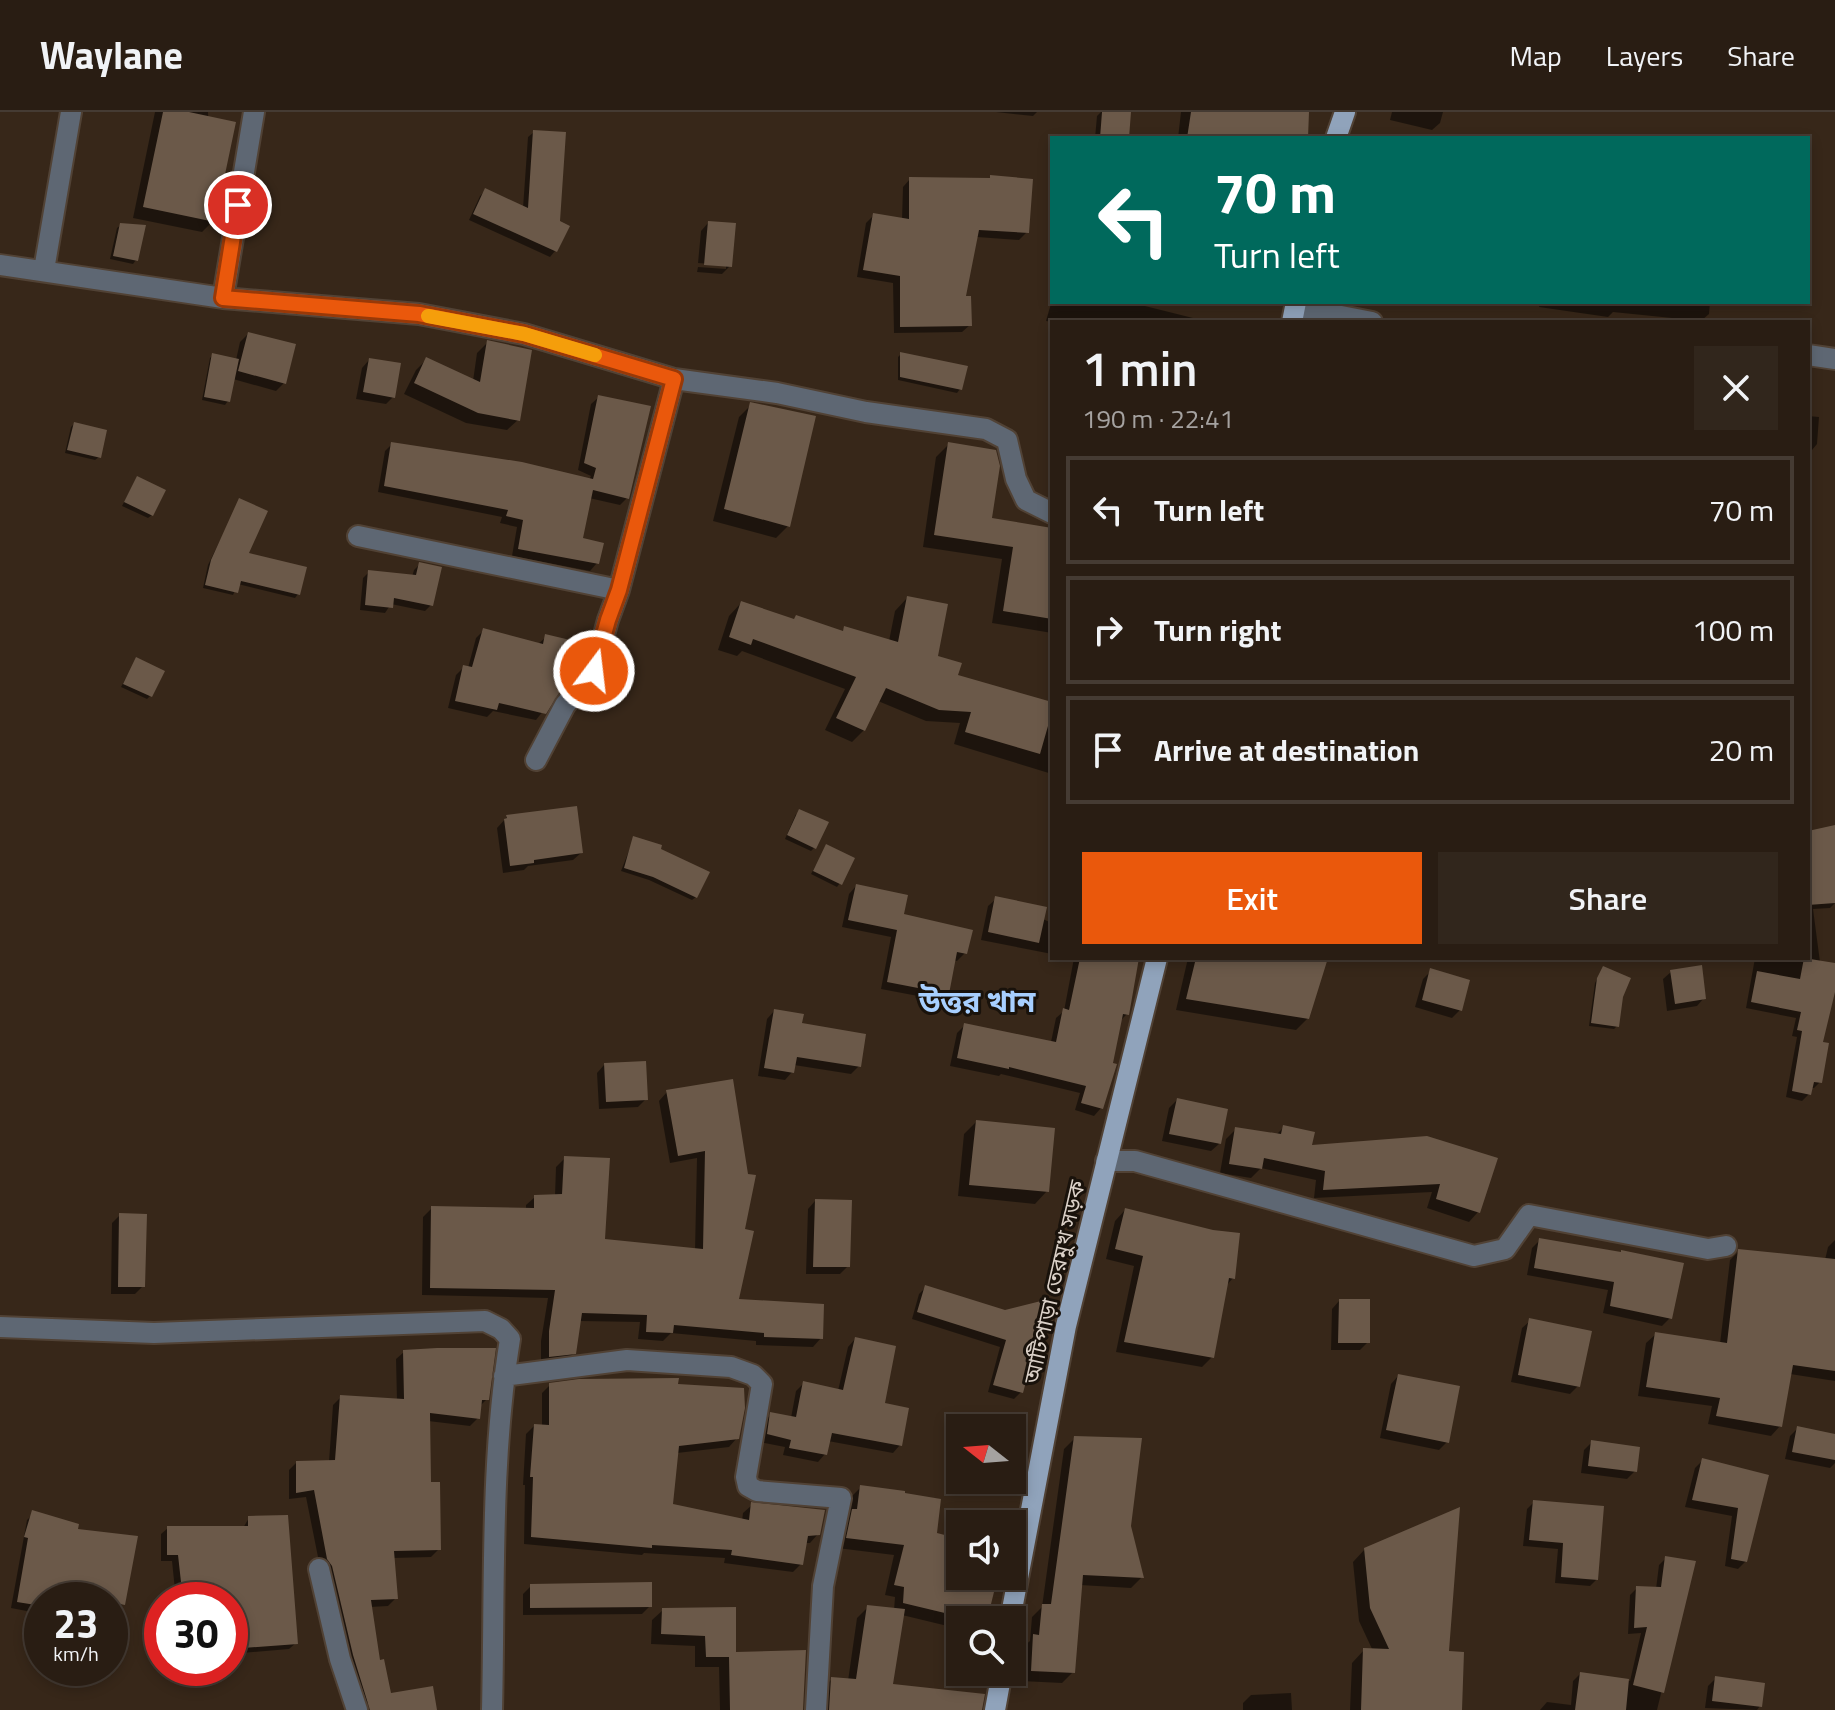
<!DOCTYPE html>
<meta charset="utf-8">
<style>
:root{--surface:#291d13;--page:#31261c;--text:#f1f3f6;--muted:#a5a2a0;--line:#453b33;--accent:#ea580c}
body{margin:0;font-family:"Titillium Web","Noto Sans Bengali",sans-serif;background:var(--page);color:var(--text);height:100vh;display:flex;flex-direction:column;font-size:30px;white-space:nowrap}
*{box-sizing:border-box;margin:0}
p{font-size:26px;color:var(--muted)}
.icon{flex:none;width:44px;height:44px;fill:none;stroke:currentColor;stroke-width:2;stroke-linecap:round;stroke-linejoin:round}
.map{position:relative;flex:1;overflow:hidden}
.panel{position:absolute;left:1050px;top:208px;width:760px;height:640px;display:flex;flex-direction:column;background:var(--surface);border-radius:0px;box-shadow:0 4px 12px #0003,0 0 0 2px var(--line)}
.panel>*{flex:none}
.hud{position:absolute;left:1050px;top:24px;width:760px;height:168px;border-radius:0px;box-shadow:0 4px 12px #0003,0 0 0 2px var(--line);background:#00695c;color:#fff;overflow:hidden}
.needle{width:52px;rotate:287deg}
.fabs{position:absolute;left:946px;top:1302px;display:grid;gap:16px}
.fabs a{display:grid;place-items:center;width:80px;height:80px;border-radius:0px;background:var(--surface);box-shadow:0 4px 12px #0003,0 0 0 2px var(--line);font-size:40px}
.speed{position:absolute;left:24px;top:1470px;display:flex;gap:16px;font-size:40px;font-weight:700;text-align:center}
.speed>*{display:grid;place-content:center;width:104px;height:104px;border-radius:50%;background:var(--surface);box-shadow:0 4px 12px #0003,0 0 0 2px var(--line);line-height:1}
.speed small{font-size:20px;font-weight:400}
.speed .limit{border:12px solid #d22;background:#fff;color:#111}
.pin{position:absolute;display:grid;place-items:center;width:68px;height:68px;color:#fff;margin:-34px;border:4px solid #fff;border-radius:50%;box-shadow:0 2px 8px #0007}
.me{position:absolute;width:88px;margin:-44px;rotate:15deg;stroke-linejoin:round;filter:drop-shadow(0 0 6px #0008)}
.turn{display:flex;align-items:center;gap:28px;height:168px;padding:0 32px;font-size:36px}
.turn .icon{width:104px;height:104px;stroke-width:2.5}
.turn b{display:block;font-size:56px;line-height:68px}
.round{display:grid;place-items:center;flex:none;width:84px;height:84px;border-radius:0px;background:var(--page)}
.headline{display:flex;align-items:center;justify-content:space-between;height:136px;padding:0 32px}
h1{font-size:48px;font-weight:600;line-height:60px}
.action{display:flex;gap:16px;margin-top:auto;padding:16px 32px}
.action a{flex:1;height:92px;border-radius:0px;background:var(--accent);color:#fff;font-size:32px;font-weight:600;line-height:92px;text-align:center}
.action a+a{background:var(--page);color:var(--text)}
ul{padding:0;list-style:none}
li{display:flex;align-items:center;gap:24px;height:108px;margin:0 16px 12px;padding:0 16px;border:4px solid var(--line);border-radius:0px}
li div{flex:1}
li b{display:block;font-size:30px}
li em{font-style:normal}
header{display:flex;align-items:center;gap:48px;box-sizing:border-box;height:112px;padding:0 40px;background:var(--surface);border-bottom:2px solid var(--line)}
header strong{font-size:38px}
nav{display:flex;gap:44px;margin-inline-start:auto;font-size:28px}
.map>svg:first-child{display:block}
.shadow{fill:#0007}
.building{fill:#6b5949}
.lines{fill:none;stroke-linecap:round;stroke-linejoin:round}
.minor-casing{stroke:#514235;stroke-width:24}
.major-casing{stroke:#514235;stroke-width:24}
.minor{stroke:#5e6773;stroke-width:20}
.major{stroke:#90a3bb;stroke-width:20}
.route-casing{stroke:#983908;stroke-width:20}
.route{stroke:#ea580c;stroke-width:14}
.slow{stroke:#f59e0b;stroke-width:14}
.labels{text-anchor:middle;stroke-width:6;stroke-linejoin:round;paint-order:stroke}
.street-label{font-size:22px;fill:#dbd1c8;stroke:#19120b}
.district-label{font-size:30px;font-weight:bold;fill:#a7cfff;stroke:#19120b}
</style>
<header>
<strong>Waylane</strong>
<nav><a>Map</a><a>Layers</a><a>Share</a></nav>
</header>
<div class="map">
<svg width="1835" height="1598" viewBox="0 0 1835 1598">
<rect width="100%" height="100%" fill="#372719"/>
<path class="shadow" d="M155 0H208L213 109 202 120 133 106Z
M996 0H1037L1033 4Z
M1101 0H1129L1127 26H1095L1097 4Z
M1181 0H1307L1306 26H1178Z
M1392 0H1443L1440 11 1432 18 1390 8Z
M534 20 555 139 550 145 469 108 480 84 486 78 523 96 528 25Z
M991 65 1027 120 1019 128 977 125 983 73Z
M910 67 964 186 970 213 962 220 894 221 893 171 857 165 866 111 874 103 902 108 903 75Z
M708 111 730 154 722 162 697 160 698 155 726 157V153L698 151 701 119Z
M121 113 136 148 133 152 110 147 117 116Z
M1052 188 1129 190 1209 210H1052L1046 209Z
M1540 190H1710L1709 202 1701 209 1613 200 1608 205 1539 195Z
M248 222 284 271 276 279 233 267 228 289 225 293 202 288 210 246 213 243 236 248 240 230Z
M488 230 518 308 507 318 466 311 404 282 416 258 427 247 473 269 477 241Z
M901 242 960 277 957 281 898 268V245Z
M369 248 393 285 386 292 356 287 362 256Z
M599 285 627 386 620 393 589 386 581 428 597 451 590 459 512 444 517 415 500 411 502 405 378 380 385 339 392 332 589 368 591 364 578 358 591 292Z
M751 293 788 414 776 426 713 409 739 305Z
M1808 304 1819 305 1817 332 1812 338 1808 337Z
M74 312 99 345 95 348 65 341 71 315Z
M949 332 990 407 1052 418V521L992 511 1002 447 923 435 936 345Z
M137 366 152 403 148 406 122 394Z
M240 388 246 443 298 482 295 486 238 472 233 483 203 476 208 453Z
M420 452 431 493 425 499 391 492 385 501 360 498 363 466 369 460 412 465 414 458Z
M907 486 936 546 956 564 1052 592V662L954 632 960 611 926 609 878 589 864 618 852 630 825 618 845 577 742 539 737 544 718 538 729 504 741 491 793 508 796 505 841 521 845 516 889 529 895 499Z
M484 518 537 533 546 525 570 565 536 608 493 599 487 605 448 596 456 563 464 555 468 556 476 526Z
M136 548 150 584 147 587 121 575Z
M796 702 814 736 811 739 785 727Z
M507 705 581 741 573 748 528 754 524 758 503 761 497 716Z
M1808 721 1835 769V791L1830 796 1813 797 1820 850 1835 853V869L1821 931 1820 970 1814 976H1810L1809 982 1802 989 1786 985 1797 925 1792 924 1796 906 1746 896 1755 846H1808Z
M634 726 658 738 696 785 692 788 649 768 621 759Z
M826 735 840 771 837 775 811 762Z
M856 774 965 841 957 849 953 848 947 881 939 888 881 877 891 825 842 815 849 782Z
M996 787 1052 811V842L981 828 988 794Z
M1072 846H1138L1127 902 1119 910 1101 996 1094 1004 1075 998 1080 981 1001 962 999 964 950 954 957 921 965 913 1051 930 1056 906 1064 899 1074 846Z
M1188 846H1326L1308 906 1296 918 1176 898Z
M1603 856 1621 884 1617 914 1614 917 1589 914 1595 871Z
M1431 859 1460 898 1452 906 1415 895 1423 867Z
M1671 860 1704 886 1697 894 1667 899 1663 867Z
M774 899 800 913 859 954 851 962 794 953 792 960 785 968 758 964 767 907Z
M604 953 646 987 638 995 599 997 597 961Z
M732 969 742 1119 737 1189 821 1226 813 1235 756 1233V1229L671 1221 663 1229 638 1227 640 1210 579 1209 574 1241 565 1249 541 1252V1229L548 1186 422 1183 423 1105 432 1096 526 1098V1093L535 1085 555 1084 556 1055 565 1046 603 1128 695 1139 697 1046 670 1051 659 989 667 980Z
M1177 988 1219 1032 1211 1039 1162 1029 1169 996Z
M976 1010 1047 1079 1035 1092 958 1084 964 1022Z
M1284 1015 1309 1036 1426 1026 1478 1100 1469 1110 1427 1096 1432 1080 1314 1086 1316 1068 1261 1056 1251 1066 1220 1061 1226 1027 1236 1017 1276 1023Z
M815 1089 848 1154 840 1162H806L808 1097Z
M1125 1098 1233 1166 1226 1174 1212 1245 1202 1255 1116 1240 1134 1154 1106 1147 1115 1109Z
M120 1103 143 1174 135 1182H111L112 1111Z
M1540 1128 1619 1142 1670 1206 1662 1214 1603 1201 1608 1178 1527 1163 1532 1136Z
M1835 1128V1269L1790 1262 1780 1314 1771 1324 1708 1312 1712 1294 1638 1284 1646 1231 1656 1222 1720 1232 1730 1148 1739 1139 1825 1148 1828 1135Z
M926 1175 1034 1231 1021 1280 1014 1287 988 1280 1000 1235 912 1207 919 1182Z
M1339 1189 1368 1230 1360 1238H1331L1332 1197Z
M1530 1209 1578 1274 1570 1282 1511 1270 1522 1216Z
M855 1227 900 1333 893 1341 828 1329 825 1342 818 1350 783 1343 785 1335 760 1330 763 1310 771 1303 791 1306 796 1279 804 1271 838 1279 848 1235Z
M404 1240 487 1287 479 1295 478 1306 470 1314 428 1309 429 1372 439 1437 431 1445 393 1446 396 1486 388 1494 370 1495 381 1588 359 1592 320 1455 306 1385 289 1387V1358L296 1351 329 1350 333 1293 341 1285 397 1289 396 1247Z
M1398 1264 1447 1330 1439 1338 1380 1326 1391 1272Z
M550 1273 676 1274 737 1326 729 1335 677 1341 671 1394 742 1409 743 1401 752 1393 818 1422 810 1431H805L801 1452 793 1460 724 1451 725 1446 644 1441 642 1443 524 1432 525 1373H523L526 1322 534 1314H542V1281Z
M1798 1316 1835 1324V1351L1830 1356 1785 1347 1790 1324Z
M1075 1326 1129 1414 1142 1465 1131 1476 1080 1473 1073 1560 1062 1571 1021 1569 1023 1535 1030 1529 1032 1505 1042 1495 1064 1337Z
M1592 1330 1635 1359 1627 1367 1581 1361 1584 1338Z
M1703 1348 1767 1364 1746 1449 1738 1457 1725 1454 1732 1404 1685 1395 1695 1356Z
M861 1375 934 1423 960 1429V1464H996L985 1508H960V1517L902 1503 890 1573 980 1598H820L821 1578 832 1567 848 1569 857 1506 868 1495 894 1498 895 1485 885 1483 894 1443 837 1436 842 1409 848 1404 850 1386Z
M1534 1390 1597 1467 1590 1474 1555 1471 1558 1437 1523 1434 1527 1397Z
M34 1401 75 1418 123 1492 117 1499 110 1497V1488H42V1502L11 1496 27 1408Z
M249 1406 296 1531 289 1537 230 1542V1488H176L172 1449H161V1422L168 1416H243Z
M1365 1437 1447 1541 1460 1598H1350L1352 1551 1364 1538 1373 1539 1359 1509 1353 1450Z
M1666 1446 1693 1450 1657 1598H1540L1547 1590 1571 1593 1573 1569 1580 1562 1630 1569 1641 1521 1628 1522 1630 1483 1637 1476 1656 1477 1659 1453Z
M531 1474 650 1494 642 1502 523 1503V1482Z
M162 1497V1540L158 1501Z
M663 1498 734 1542 801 1598H720L719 1555H695V1534L651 1532 652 1508Z
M1716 1566 1760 1594 1757 1598 1705 1596 1708 1574Z
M1291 1581 1292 1598H1243V1591L1251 1583Z"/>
<path class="building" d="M163 0H189L236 10 215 110 143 95Z
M1102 0H1131L1129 26H1100Z
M1191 0H1309L1308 26H1187Z
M533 18 566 20 560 109 570 114 557 140 473 102 485 76 528 96Z
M990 63 1033 67 1029 121 979 118 966 184H971L972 214 900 215V164L863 158 873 101 909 107V65L990 66Z
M708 109 736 111 732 155 704 153Z
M120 111 146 113 138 149 113 144Z
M248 220 296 232 286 272 238 259Z
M487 228 532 238 520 309 478 301 414 271 426 245 480 270Z
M900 240 968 254 962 278 900 265Z
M212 241 239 247 230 290 204 285Z
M369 246 401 251 395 286 363 280Z
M598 283 651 294 629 387 593 378 583 426 604 431 599 452 518 437 523 408 506 404 508 398 384 374 391 330 522 350 593 367 596 356 584 351Z
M750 290 816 304 790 415 724 397Z
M74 310 107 318 101 346 67 338Z
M948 330 996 338 1000 354 992 406 1052 416V507L1003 499 1013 435 934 423Z
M137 364 166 378 153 404 124 390Z
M239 386 268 399 249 441 307 455 300 483 241 469 238 481 205 473 211 448Z
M419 450 442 455 433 494 394 486 393 496 365 493 368 458 416 463Z
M907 484 948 492 938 544 962 551 958 563 1052 590V600L1040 642 965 620 971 600 939 598 886 576 865 619 836 606 856 565 753 527 751 533 729 525 741 489 794 507 796 503 843 519 844 514 898 530Z
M483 516 543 532 545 522 587 532 582 553 571 566 564 564 561 578 546 602 499 591 497 598 455 589 463 553 472 555Z
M136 545 165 559 152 585 123 572Z
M577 694 583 741 534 748V751L510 754 504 707 507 706 506 703Z
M799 697 829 710 816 737 787 723Z
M1835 713V791L1808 793V719Z
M633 724 662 733 661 737 710 760 697 786 653 765 624 756Z
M826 732 855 746 842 773 813 759Z
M856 772 908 783 904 802 973 818 967 842 957 840 949 882 887 870 897 818 848 808Z
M995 784 1047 795 1039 831 988 820Z
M1080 846H1139L1129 903 1123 902 1113 951 1117 952 1103 997 1081 991 1086 974 1009 955V957L957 946 964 911 1056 930 1063 896 1069 898Z
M1196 846H1328L1309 907 1186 887Z
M1804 846 1835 851V880L1823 930 1829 931 1822 971 1814 970 1811 983 1792 979 1802 919 1797 918 1801 900 1751 890 1757 859 1800 867Z
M1702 853 1706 887 1675 892 1670 858Z
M1603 854 1631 866 1623 885 1619 915 1591 911 1597 866Z
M1430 856 1470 868 1462 899 1422 888Z
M774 897 804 902 802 911 866 922 861 955 797 945 794 961 764 956Z
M646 949 648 988 606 990 604 951Z
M733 967 748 1062 756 1063 745 1117 754 1119 739 1187 824 1192 823 1227 764 1225V1221L674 1213 673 1221 646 1220 647 1203 582 1201 576 1242 549 1245V1219L555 1178 430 1176 431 1094 534 1096V1083L562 1082 564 1044 610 1046 605 1127 703 1137 705 1039 678 1044 666 978Z
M1177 986 1228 997 1221 1032 1169 1022Z
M976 1008 1055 1016 1049 1080 969 1073Z
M1283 1013 1315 1020 1312 1033 1427 1024 1498 1046 1480 1101 1436 1087 1440 1072 1323 1078 1325 1059 1264 1046 1262 1057 1229 1052 1235 1015 1281 1022Z
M815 1087 852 1088 850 1155H813Z
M1125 1096 1213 1118 1240 1121 1235 1167 1229 1166 1214 1246 1124 1230 1143 1144 1115 1137Z
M119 1101 147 1102 145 1175H118Z
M1539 1126 1621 1140V1138L1684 1151 1672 1207 1610 1194 1614 1170 1534 1156Z
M1738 1137 1835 1147V1259L1793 1253 1782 1315 1716 1304 1720 1286 1646 1275 1655 1220 1727 1231Z
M925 1173 1005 1198 1049 1187 1056 1198 1055 1205 1036 1232 1023 1281 993 1273 1006 1228 917 1200Z
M1339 1187H1370V1231H1338Z
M1529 1206 1592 1219 1580 1275 1518 1263Z
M855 1225 896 1234 885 1291 909 1296 902 1334 832 1321 827 1343 789 1336 791 1328 767 1322 770 1300 796 1305 803 1269 843 1278Z
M437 1236H496L489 1288H482L480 1307 430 1301 431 1370H440L441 1438 394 1439 398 1487 371 1488 380 1548 384 1547 391 1581 433 1574 437 1598H370L353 1543 332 1454 327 1447 314 1378 296 1381V1349L335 1348 340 1283 404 1287 403 1238Z
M1398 1262 1460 1274 1449 1331 1386 1318Z
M679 1266 678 1272 744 1276 745 1296 739 1327 679 1334 673 1392 749 1408 751 1390 825 1398 820 1423 808 1424 803 1453 731 1443 732 1438 652 1433V1436L531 1425 533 1365H530L534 1312 549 1313V1271L579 1267Z
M1797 1314 1835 1322V1348L1792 1340Z
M1074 1324 1142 1326 1131 1414 1144 1466 1083 1463 1075 1561 1031 1559 1033 1522 1039 1523 1042 1492H1051Z
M1591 1328 1640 1335 1637 1360 1588 1354Z
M1702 1346 1769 1363 1747 1450 1731 1447 1738 1396 1692 1388Z
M860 1373 905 1379V1381L941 1387 937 1421 960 1427V1464H998L987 1508H974L903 1491 904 1475 894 1473 904 1433 846 1426 852 1397H857Z
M1533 1388 1604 1394 1598 1468 1561 1465 1563 1431 1529 1428Z
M1460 1395 1449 1539 1464 1540 1462 1598H1361L1363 1536 1389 1537 1370 1496 1364 1436Z
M32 1398 79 1412 78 1417 138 1424 125 1493 57 1481 56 1488H42V1494L17 1490 28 1426 24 1425Z
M288 1403 298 1532 230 1537V1488H183L178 1443H167V1414H248V1404Z
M1665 1444 1696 1449 1664 1581 1633 1573 1647 1515 1634 1516 1636 1474 1661 1475Z
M652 1470V1495L530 1496V1472Z
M867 1493 905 1497 893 1572 985 1582 982 1598H829L831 1565 856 1567Z
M736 1495V1540L806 1538 803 1598H730L729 1545H706L705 1524 661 1522 662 1496Z
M1580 1560 1629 1567 1626 1598H1575Z
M1715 1564 1765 1571 1762 1595 1712 1589Z"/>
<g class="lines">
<g class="minor-casing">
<path id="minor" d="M0 153 223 186 419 202 524 222 674 267 777 281 866 300 986 317 1007 328 1016 367 1026 388 1052 401
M44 158 71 0
M223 186 254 0
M1295 195 1372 210
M1808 243 1835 247
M358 424 619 478
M536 648 565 593 594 559 608 508 619 478 674 267
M1106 1049H1135L1474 1144 1505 1137 1529 1103 1708 1137 1726 1134
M0 1215 154 1221 485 1209 501 1217 510 1227C490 1349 495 1475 492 1598
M504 1264 627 1248 731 1255 753 1263 762 1272 746 1365 748 1374 757 1379 841 1386 823 1474 816 1598
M319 1457 340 1547 357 1598"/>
</g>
<g class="major-casing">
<path id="major" d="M1336 26 1345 0
M1292 210 1296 190
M1010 1508 1066 1214 1157 846
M995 1598 1002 1560"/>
</g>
<use href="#minor" class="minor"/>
<use href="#major" class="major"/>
</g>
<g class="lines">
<g class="route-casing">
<path id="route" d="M238 93 223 186 419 202 524 222 674 267 619 478 608 508 594 559"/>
</g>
<use href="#route" class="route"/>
<path class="slow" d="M428 204 524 222 595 243"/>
</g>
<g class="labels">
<g class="street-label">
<text transform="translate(1054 1170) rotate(-77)" y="8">আটিপাড়া তেরমুখ সড়ক</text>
</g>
<g class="district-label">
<text x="977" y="900">উত্তর খান</text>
</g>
</g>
</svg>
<div class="fabs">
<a><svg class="needle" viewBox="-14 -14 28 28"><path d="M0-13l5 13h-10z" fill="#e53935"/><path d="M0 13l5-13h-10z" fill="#a5a2a0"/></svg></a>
<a><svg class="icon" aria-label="sound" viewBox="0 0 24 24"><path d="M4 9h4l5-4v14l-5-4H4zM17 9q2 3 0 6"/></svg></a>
<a><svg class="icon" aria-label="search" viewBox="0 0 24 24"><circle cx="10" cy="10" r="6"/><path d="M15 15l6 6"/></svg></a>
</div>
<div class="speed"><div>23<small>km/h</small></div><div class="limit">30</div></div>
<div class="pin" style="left:238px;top:93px;background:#d93025"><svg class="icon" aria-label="arrive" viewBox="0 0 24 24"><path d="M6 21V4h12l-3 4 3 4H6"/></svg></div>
<svg class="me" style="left:594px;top:559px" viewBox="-20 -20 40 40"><circle r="17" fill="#ea580c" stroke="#fff" stroke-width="3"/><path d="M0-11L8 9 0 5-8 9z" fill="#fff"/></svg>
<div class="hud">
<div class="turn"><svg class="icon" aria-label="left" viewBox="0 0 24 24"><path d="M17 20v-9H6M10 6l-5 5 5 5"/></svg><div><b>70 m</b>Turn left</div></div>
</div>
<section class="panel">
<div class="headline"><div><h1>1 min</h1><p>190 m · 22:41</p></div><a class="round"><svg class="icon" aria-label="close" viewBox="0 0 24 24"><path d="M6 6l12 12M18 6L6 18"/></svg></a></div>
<ul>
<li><svg class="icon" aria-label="left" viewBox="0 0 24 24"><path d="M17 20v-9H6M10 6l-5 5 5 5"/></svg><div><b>Turn left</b></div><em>70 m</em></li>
<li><svg class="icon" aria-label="right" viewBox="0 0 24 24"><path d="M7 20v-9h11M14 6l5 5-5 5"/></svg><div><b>Turn right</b></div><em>100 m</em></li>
<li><svg class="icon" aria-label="arrive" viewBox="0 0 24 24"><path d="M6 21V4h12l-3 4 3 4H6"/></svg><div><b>Arrive at destination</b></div><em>20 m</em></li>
</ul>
<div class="action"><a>Exit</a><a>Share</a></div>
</section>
</div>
